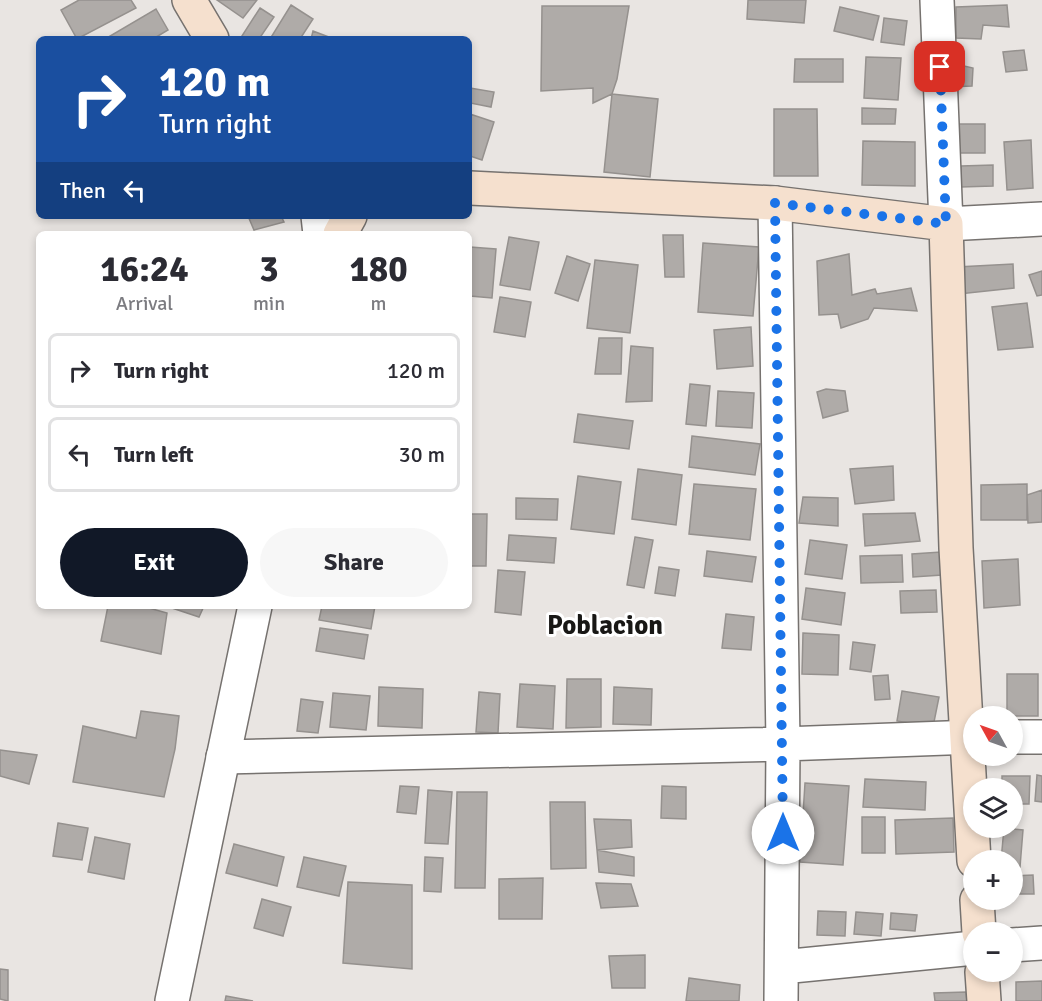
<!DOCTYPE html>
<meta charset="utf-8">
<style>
:root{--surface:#fff;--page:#f7f7f7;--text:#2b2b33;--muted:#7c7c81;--line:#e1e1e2;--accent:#111827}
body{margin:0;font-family:Signika,sans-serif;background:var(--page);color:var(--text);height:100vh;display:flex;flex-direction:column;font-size:22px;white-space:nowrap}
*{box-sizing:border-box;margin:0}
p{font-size:20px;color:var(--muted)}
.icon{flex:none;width:33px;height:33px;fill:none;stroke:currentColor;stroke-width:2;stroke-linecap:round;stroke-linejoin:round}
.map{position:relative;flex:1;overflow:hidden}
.side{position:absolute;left:36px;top:231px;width:436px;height:378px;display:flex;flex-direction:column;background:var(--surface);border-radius:9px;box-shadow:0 3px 9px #0003}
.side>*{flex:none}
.top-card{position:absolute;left:36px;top:36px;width:436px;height:183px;border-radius:9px;box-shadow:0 3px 9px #0003;background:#1a4fa0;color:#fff;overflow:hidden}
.needle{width:39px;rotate:310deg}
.fabs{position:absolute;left:963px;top:706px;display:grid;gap:12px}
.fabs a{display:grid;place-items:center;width:60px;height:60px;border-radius:50%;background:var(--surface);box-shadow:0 3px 9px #0003;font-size:30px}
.pin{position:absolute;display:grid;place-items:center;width:51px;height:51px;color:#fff;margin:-26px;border-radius:12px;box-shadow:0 3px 9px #0006}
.me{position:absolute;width:66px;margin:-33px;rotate:0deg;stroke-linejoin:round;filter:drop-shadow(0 0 4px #0008)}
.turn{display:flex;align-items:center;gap:21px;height:126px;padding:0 24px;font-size:27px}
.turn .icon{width:78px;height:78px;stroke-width:2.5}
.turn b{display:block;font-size:42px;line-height:51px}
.then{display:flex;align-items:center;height:57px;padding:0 24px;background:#0003;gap:12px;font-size:22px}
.eta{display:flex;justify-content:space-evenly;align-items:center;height:102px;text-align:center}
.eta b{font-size:36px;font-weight:700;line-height:42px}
.button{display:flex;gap:12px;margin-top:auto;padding:12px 24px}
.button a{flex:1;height:69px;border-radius:36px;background:var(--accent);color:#fff;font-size:24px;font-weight:700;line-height:69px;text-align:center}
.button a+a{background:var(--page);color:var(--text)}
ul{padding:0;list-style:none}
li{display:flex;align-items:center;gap:18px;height:75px;margin:0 12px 9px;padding:0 12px;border:3px solid var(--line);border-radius:9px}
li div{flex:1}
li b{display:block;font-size:22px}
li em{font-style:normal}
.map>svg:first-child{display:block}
.building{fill:#afaba8;stroke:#95918e;stroke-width:1.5}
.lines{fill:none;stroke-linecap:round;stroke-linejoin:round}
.minor-casing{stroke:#76726f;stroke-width:36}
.tertiary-casing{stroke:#76726f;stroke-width:36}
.secondary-casing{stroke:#76726f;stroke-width:36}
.minor{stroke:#fff;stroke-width:33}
.tertiary{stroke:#fff;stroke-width:33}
.secondary{stroke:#f5e0ce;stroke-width:33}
.route{stroke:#1a73e8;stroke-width:10;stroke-dasharray:0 18}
.labels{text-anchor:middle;stroke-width:6;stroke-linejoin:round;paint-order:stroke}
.district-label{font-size:27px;font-weight:bold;fill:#181715;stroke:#fff}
</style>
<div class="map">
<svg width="1042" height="1001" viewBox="0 0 1042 1001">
<rect width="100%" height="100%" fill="#e9e5e2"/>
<path class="building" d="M79 0H131L136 8 77 39 61 10Z
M217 0H257L243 18Z
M748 0H806L804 23 747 19Z
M291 5 313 19 300 39H270Z
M1007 5 1009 27 983 25 981 39 956 38V7Z
M542 6H629L617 79 612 94 593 103V88L541 91Z
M840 7 879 16 873 40 834 31Z
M260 8 274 17 259 39H240Z
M156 9 168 30 153 39H105Z
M884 18 907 21 904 45 881 42Z
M313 31 334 39H311Z
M1024 50 1027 70 1006 72 1003 52Z
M866 57 901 58 898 100 864 98Z
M795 59H843V82H794Z
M951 63 973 68 972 86 947 87Z
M470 88 494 92 491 107 470 103Z
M612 94 658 99 650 177 604 172Z
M862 108 896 109 895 124H862Z
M774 109H817L818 176H774Z
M470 114 494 122 482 160 470 156Z
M957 124H985V153H956Z
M1031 140 1033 188 1007 190 1004 142Z
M863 141 915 142V186L862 185Z
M993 165V186L961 187V166Z
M248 216H281L284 222 254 230Z
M663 235H683L684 277H665Z
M509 237 539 242 530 290 500 285Z
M703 243 759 247 753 316 698 312Z
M470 247 496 249 492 298 470 296Z
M849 254 852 295 875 289 877 294 911 288 917 311 874 308 868 319 841 328 838 314 819 315 817 261Z
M567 256 590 264 578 301 555 293Z
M595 260 638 265 630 333 587 328Z
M1013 264 1014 288 959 294 957 267Z
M1042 271V295L1037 296 1029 275Z
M500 297 531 302 525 337 494 332Z
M1027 303 1033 347 998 350 992 307Z
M751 327 753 366 717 369 714 330Z
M599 338H622L621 374H595Z
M631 346 653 348 652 401 626 402Z
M690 384 710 386 706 426 686 424Z
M826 389 845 391 848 411 823 418 817 392Z
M718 391 754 393 752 428 716 426Z
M578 414 633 421 629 449 574 442Z
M692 436 760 444 755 475 689 467Z
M893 466 894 500 855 504 850 469Z
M638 469 682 475 676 525 632 519Z
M578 476 621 482 614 534 571 529Z
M694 484 756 489 750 540 689 534Z
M1027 484V520H981V485Z
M1042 490V522L1028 523 1027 495Z
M803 497 838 498V526L799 523Z
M516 498 558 499 557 520 516 519Z
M915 513 920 541 865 546 863 514Z
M470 514H487L486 566H470Z
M509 535 556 538 554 563 507 560Z
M635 537 653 540 644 588 627 585Z
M810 540 847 545 842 579 805 574Z
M707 551 756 557 752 582 704 576Z
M941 552 942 575 913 577 912 554Z
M902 555 903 582 861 583 860 556Z
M1018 559 1020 605 984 608 982 561Z
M659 567 679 570 675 596 655 593Z
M498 570 525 572 521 615 495 612Z
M806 588 845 593 841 625 802 619Z
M936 590 937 612 901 613 900 591Z
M108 606H142L167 613 161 654 101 641Z
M166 606H204L199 617Z
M322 606H375L371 629 319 620Z
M726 614 754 617 751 650 722 648Z
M320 628 368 635 364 659 316 651Z
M803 633 839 635 838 675 802 674Z
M853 642 875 645 871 672 850 669Z
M1007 674H1038V716H1007Z
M888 675 890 699 875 700 873 676Z
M567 679H601V727L566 728Z
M520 684 555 686 553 729 517 727Z
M379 687 423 689 422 728 378 726Z
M614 687 652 689 651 725 613 724Z
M902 691 939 697 933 727 897 721Z
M479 692 500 694 498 733 476 732Z
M333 693 370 696 366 730 330 727Z
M301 699 323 702 318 733 297 731Z
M141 711 179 716 175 749 164 797 73 782 83 726 136 738Z
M0 750 37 755 29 784 0 776Z
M1037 775 1042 776V802L1035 801Z
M1002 776H1030L1029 804H1012V789H1002Z
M865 779 926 782 925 810 863 807Z
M805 783 849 786 843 865 800 862Z
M400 786 419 787 416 814 397 812Z
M662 786 686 787V819L661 818Z
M428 790 452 792 448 844 425 843Z
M457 792H487L485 888H455Z
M550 802H585L586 868 551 869Z
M862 817H885V853H862Z
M953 818 954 852 896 854 895 820Z
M594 819 631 820 632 847 597 850Z
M58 823 88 828 82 860 53 856Z
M1004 828 1023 830 1020 867H1012V861H1001Z
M95 837 130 844 124 879 88 872Z
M234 844 284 857 277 886 226 873Z
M597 850 634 857V876L599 872Z
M304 857 346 866 339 896 297 887Z
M425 857 443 858 441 892 424 891Z
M1033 875 1034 894H1012V876Z
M543 878 542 919H499V879Z
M348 882 412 885V969L343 963Z
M596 883 631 884 638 906 601 908Z
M262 899 291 907 283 936 254 928Z
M818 911 846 912 845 936 817 935Z
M856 912 883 914 881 936 854 934Z
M891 913 917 915 915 931 890 929Z
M645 955V988H612L609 956Z
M0 969 8 970V1001L0 999Z
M689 978 740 985 739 1001H686Z
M1042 981V1001H1016V982Z
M966 992 967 1001H935L934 993Z
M226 996 253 1001H225Z"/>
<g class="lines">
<g class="minor-casing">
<path id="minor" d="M937 0 946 224 1042 219
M775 203 783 744 781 1001
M1012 737H1042
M223 757 783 744 974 737
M1012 945 1042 943
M782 967 974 948"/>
</g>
<g class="tertiary-casing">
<path id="tertiary" d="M318 216 320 234
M172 1001 255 606"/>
</g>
<g class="secondary-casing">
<path id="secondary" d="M189 0 212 39
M470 188 775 203 946 224 956 548 974 861
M340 234 350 216
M977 900 979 933
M982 972 984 1001"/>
</g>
<use href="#minor" class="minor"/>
<use href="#tertiary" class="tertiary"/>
<use href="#secondary" class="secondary"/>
</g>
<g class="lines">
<path class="route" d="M783 833 775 203 946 224 940 67"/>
</g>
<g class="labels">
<g class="district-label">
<text x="605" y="634">Poblacion</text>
</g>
</g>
</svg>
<div class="fabs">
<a><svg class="needle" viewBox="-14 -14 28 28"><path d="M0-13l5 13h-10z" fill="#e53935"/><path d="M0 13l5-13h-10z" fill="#7c7c81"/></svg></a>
<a><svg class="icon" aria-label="layers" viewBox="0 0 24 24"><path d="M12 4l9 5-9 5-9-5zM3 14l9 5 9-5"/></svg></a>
<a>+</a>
<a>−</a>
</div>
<div class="pin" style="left:940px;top:67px;background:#d93025"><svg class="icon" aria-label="arrive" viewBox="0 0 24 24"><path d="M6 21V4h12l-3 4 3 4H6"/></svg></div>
<svg class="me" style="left:783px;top:833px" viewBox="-20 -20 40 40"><circle r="19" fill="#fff"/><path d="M0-13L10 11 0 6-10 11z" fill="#1a73e8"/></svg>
<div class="top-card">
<div class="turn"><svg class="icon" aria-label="right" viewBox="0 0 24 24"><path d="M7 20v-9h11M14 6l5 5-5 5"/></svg><div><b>120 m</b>Turn right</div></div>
<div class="then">Then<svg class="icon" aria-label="left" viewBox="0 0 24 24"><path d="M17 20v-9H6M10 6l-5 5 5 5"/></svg></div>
</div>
<section class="side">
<div class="eta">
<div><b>16:24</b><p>Arrival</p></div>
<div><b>3</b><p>min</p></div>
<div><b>180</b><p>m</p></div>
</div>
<ul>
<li><svg class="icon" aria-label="right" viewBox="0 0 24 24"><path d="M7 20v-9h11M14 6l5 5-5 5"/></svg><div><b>Turn right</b></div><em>120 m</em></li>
<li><svg class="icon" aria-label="left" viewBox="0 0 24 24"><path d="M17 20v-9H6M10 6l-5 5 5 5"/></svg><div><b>Turn left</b></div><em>30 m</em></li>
</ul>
<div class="button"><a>Exit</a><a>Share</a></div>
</section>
</div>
